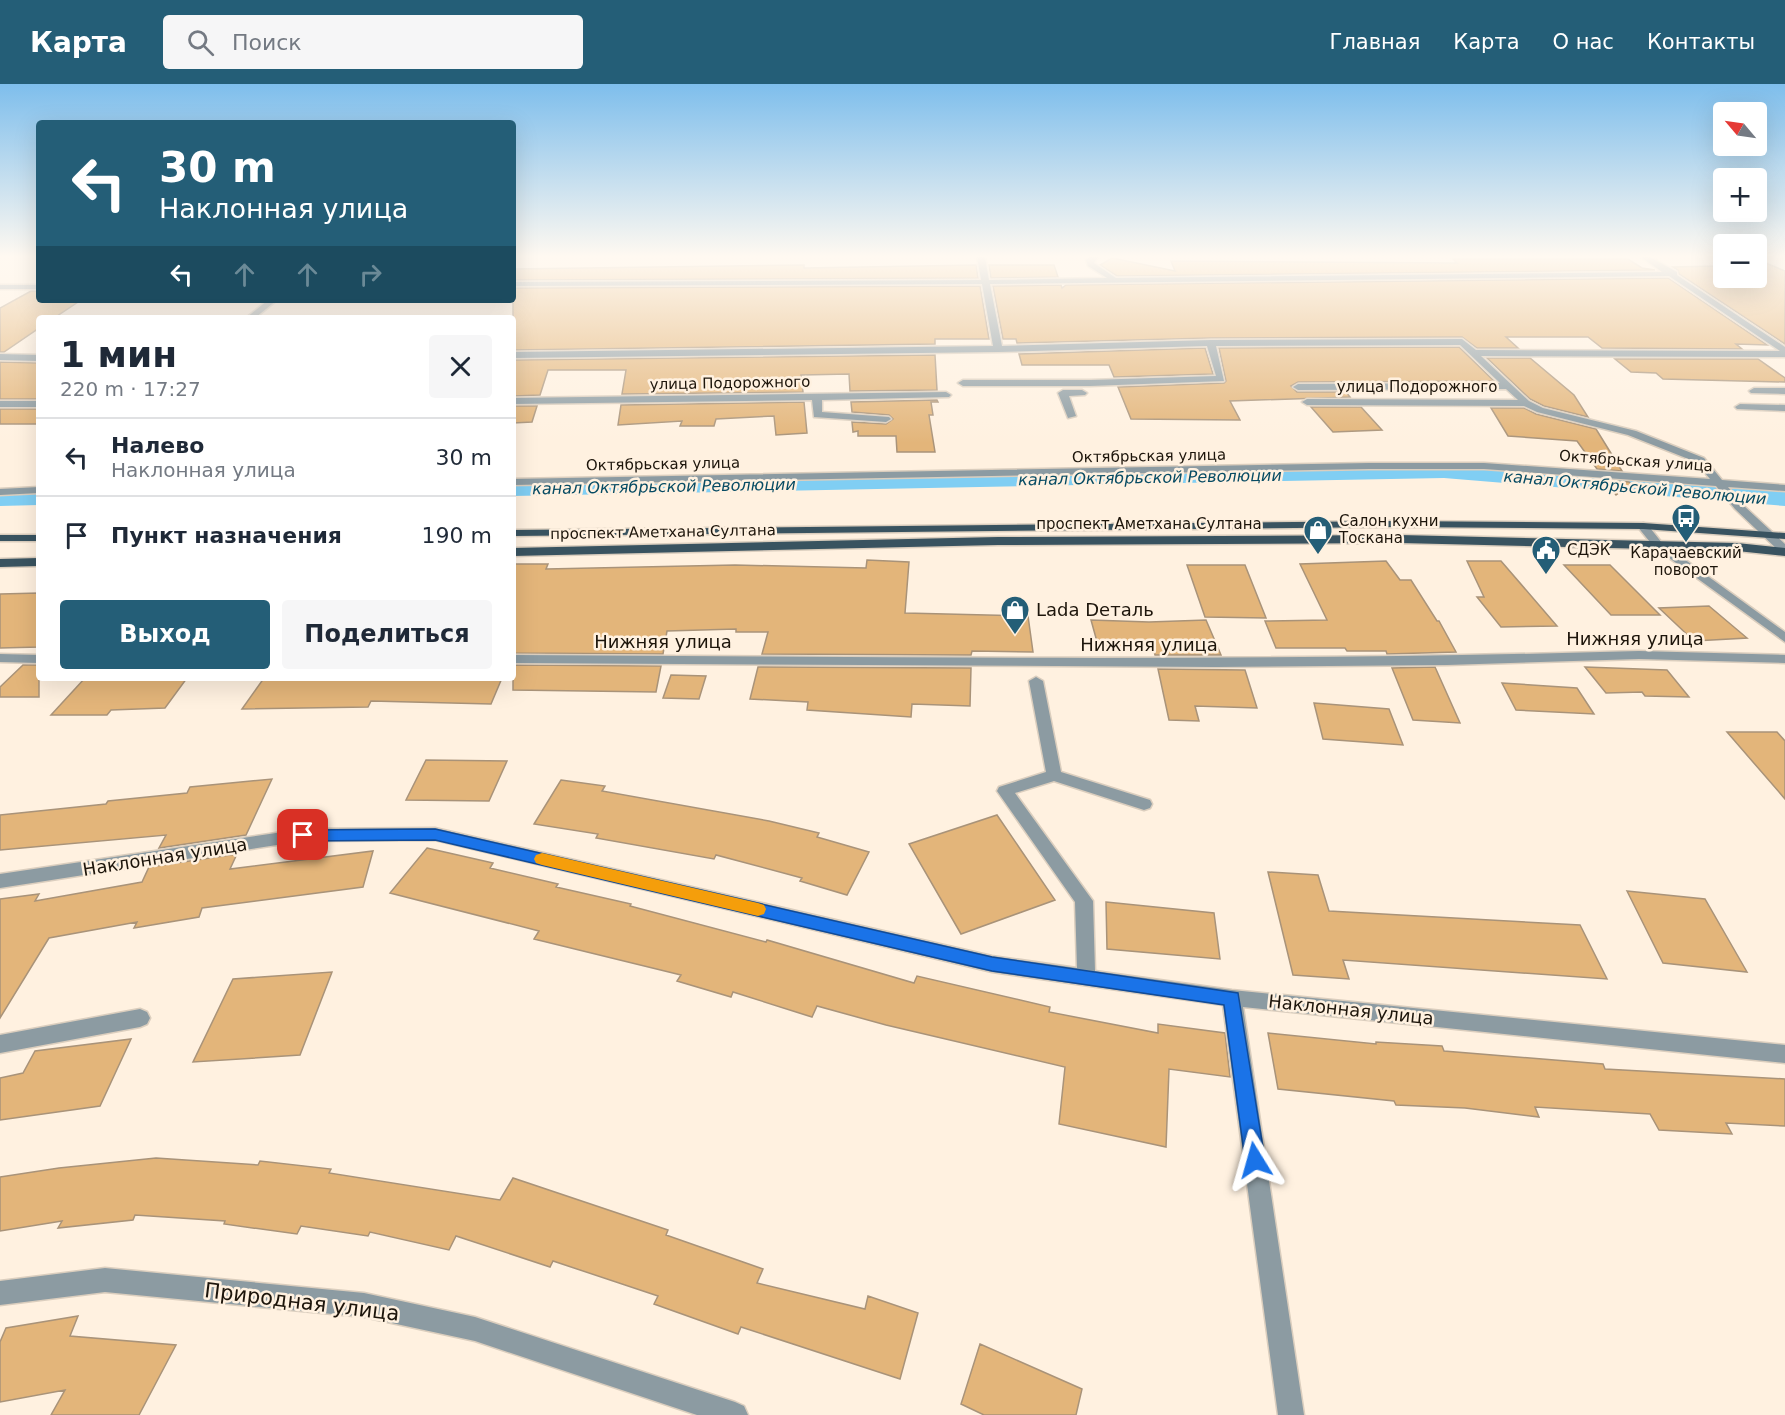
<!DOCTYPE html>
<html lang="ru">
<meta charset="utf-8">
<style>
:root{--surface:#fff;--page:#f6f6f7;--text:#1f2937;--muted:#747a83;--line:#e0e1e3;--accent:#245e77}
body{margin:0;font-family:"DejaVu Sans",sans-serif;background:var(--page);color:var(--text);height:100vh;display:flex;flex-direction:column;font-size:22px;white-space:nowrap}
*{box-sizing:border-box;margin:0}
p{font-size:20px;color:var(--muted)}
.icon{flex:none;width:33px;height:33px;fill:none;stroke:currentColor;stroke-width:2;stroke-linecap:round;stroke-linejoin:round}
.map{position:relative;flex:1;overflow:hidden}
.drawer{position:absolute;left:36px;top:231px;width:480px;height:366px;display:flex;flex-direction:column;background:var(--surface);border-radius:6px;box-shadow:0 6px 24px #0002}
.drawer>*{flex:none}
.guide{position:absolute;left:36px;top:36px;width:480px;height:183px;border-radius:6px;box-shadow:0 6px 24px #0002;background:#245e77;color:#fff;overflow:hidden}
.needle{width:39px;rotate:299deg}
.tools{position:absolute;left:1713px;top:18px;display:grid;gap:12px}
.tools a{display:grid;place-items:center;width:54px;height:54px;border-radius:6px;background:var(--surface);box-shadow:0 6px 24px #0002;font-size:30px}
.pin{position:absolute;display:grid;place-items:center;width:51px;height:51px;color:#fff;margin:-26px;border-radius:12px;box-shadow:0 3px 9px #0006}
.me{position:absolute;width:66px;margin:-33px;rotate:352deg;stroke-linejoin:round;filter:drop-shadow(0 0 4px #0008)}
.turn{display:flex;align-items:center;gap:21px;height:126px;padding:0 24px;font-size:27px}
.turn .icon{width:78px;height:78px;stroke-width:2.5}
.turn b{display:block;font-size:42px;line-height:51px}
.lanes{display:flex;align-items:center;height:57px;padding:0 24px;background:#0003;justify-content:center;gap:30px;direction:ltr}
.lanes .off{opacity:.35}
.round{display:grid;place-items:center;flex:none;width:63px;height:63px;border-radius:6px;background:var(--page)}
.headline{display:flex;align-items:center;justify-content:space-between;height:102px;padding:0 24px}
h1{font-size:36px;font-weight:700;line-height:45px}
.button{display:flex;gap:12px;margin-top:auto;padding:12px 24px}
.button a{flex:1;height:69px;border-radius:6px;background:var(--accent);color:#fff;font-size:24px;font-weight:700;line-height:69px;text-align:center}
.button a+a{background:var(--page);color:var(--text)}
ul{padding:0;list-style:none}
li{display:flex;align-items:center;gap:18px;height:78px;padding:0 24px;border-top:2px solid var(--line)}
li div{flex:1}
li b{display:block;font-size:22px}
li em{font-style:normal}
header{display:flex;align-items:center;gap:36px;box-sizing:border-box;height:84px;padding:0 30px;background:var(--accent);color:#fff}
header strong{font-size:28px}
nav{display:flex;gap:33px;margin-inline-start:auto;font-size:21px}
.search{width:420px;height:54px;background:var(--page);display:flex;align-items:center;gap:15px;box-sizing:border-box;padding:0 21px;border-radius:6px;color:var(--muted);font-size:22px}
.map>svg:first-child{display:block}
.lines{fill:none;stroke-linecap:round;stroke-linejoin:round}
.canal{fill:#80cef3;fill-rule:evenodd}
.building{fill:#e3b57a;stroke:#a99379;stroke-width:1.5}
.minor-casing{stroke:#dbcebe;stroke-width:3}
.major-casing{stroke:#dbcebe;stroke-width:3}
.minor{fill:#8c9ba2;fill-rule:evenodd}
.major{fill:#395360;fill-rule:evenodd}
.route{fill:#1a73e8;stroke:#114b97;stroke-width:1.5}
.slow{fill:#f59e0b}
.labels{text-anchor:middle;stroke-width:5;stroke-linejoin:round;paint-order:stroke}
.far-street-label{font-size:15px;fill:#1d150b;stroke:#fff1e0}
.far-poi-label{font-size:15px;fill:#1d150b;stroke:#fff1e0;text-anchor:start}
.far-water-label{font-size:16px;font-style:italic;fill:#074b63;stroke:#fff1e0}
.poi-label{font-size:18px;fill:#1d150b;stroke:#fff1e0;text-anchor:start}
.street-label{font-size:18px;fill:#1d150b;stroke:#fff1e0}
.near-street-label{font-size:21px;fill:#1d150b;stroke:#fff1e0}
</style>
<header>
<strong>Карта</strong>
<div class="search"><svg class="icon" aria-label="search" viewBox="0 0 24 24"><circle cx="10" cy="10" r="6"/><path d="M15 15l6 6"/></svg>Поиск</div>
<nav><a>Главная</a><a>Карта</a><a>О нас</a><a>Контакты</a></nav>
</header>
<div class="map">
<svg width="1785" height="1331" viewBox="0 0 1785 1331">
<rect width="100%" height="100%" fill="#fff1e0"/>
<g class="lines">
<path class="canal" d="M1444 380 1785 408V422L1444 394 513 412V398Z
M39 407V421L0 422V408Z"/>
</g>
<path class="building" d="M1112 174 1175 187 1171 177 1457 179 1453 175H1628L1642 184 1655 186 1117 192 1100 181Z
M1756 175 1785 187V260L1679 190 1678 186 1673 183 1719 182 1724 184V194H1742L1756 201Z
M804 181V184L976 181 978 194 513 196V185Z
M989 181H1054L1058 193 991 194Z
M1668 194 1767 261 1736 260 1742 265 1602 264 1588 253H1506L1518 264H1477L1462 253 1211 254 1017 259 1016 255H1003L993 202 1061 201 1062 204 1066 201Z
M980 202 989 255H935V260L513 266V204Z
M31 207H39V216H81L54 234H39V244L4 268H0V224Z
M1459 263 1494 297 1298 298 1291 302 1297 308H1346L1350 313 1230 317 1240 336 1131 335 1118 303 1224 299 1226 297 1219 264Z
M1205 264 1213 290 1114 293 1109 281H1022L1019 270Z
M935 271 937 306 850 307 849 290 801 291 803 308 622 310 626 286H548L540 311 513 312V276Z
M1487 274H1530L1574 311 1588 333 1544 322 1530 315Z
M1615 275H1758L1785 294V298L1663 295 1656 289 1631 288Z
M0 278 39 279V315H0Z
M937 316 938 318H931L933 331H929L935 368H897L896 352H858V347L853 348 852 338 886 340 893 335 889 331 852 328 851 318Z
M804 318 807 349 776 351 774 332 716 335 714 342H680L682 337 618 341 621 321Z
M513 322H537L532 338 513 339Z
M1311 323H1361L1382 346 1333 348Z
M1491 324H1524L1536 330 1596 345 1622 387 1597 385 1577 357 1508 352Z
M0 325H39V340H0Z
M1605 396 1629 398 1631 400 1616 411Z
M867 476 909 478 905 529 1028 532 1033 568 972 567 971 571 762 570 768 548H736V545L667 547 663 570 513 569V480H548L546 485 735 481 866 484Z
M1386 477 1400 496H1411L1437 537H1439L1456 568 1387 570 1386 567H1347L1345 564H1276L1265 537 1327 536 1300 480Z
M1467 477H1501L1557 542 1501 543 1477 513H1484Z
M1187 481H1245L1266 534 1205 533Z
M1564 481H1610L1660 531H1611Z
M39 509V563L0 564V510Z
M1709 522 1747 554 1694 557 1659 524Z
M1091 536 1149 538 1206 536 1221 571H1155L1153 564 1099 565Z
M23 581H39V613H0V603Z
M513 581 661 582 656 608 513 606Z
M758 583 971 584 970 622 912 620 911 633 807 626 808 618 750 615Z
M1435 583 1460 639 1413 636 1392 584Z
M1585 583 1667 586 1689 613 1645 612 1642 608 1606 609Z
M1158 585 1245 586 1257 624 1195 622 1199 637 1169 636Z
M671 591 706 592 699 615 663 614Z
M85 594H187L165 624 111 626 107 631H51Z
M264 594 468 595 502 594 491 620 371 617 368 623 242 625Z
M1502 599 1577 604 1594 630 1516 626Z
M1314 619 1389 625 1403 661 1323 655Z
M1727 648H1777L1785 657V715Z
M426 676 507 677 489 717 406 716Z
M272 695 246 751 159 764 166 751 0 766V731L106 720 108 717 187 709 190 703Z
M561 696 605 702 602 707 769 737 819 749 817 753 869 768 847 811 800 797 802 794 716 771 714 775 596 754 598 750 534 740Z
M997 731 1055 816 961 850 909 760Z
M427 764 493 779 490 784 558 800 556 803 631 820 630 822 766 858 767 856 914 899 917 892 1050 923 1049 928 1158 949V940L1225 949 1230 993 1169 985 1166 1063 1059 1040 1065 983 886 941 817 922 812 933 733 908 731 913 677 897 681 891 534 855 539 847 390 809Z
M373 767 363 803 202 824 199 833 134 844 137 838 49 854 0 934V815L39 810 35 817 142 798 149 783 237 770 230 785Z
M1268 788 1318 791 1329 827 1580 841 1607 895 1343 876 1349 895 1293 891Z
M1627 807 1705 815 1747 888 1663 879Z
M1106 818 1214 829 1220 875 1107 865Z
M332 888 300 971 193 978 233 895Z
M1268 949 1376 960V958L1442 962 1444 967 1603 980 1605 985 1785 995V1042L1726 1039 1732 1050 1659 1046 1650 1030 1535 1023 1539 1033 1465 1024 1396 1021 1394 1017 1278 1005Z
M131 955 100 1022 0 1036V994L23 989 35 967Z
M156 1074 258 1081 260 1077 331 1085 329 1089 500 1116 513 1094 668 1146 666 1151 763 1185 757 1199 865 1225 868 1212 918 1229 900 1295 741 1243 738 1250 654 1220 658 1212 553 1177 550 1183 456 1152 449 1166 370 1148 368 1152 301 1142 297 1150 224 1140 225 1137 135 1131 133 1136 58 1144 62 1137 0 1147V1093L59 1084Z
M78 1232 70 1252 176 1261 139 1331H51L65 1306 0 1318V1258L6 1244Z
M980 1260 1082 1305 1076 1331H984L961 1320Z"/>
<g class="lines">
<g class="minor-casing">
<path id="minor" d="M977 173H985L989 196 1107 194 1088 182 1086 176 1089 173H1098L1094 179 1116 194 1662 188 1641 173H1650L1677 188V191L1785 263V273L1481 272 1529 317 1543 324 1636 347 1704 374 1722 396 1785 401V407L1728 403 1743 421 1785 460V470L1781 469 1735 425 1716 402 1484 385H1369L513 401V395L1369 379H1484L1710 395 1696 378 1628 351 1537 328 1524 322 1307 321 1302 318 1307 315 1518 316 1506 305 1298 306 1293 303 1298 300 1500 299 1460 261 1216 262 1224 297 1090 302H963L958 299 963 296H1090L1216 292 1207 262 998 268 513 274V268L993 262 982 200 513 202V198L981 196ZM1669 192 1780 267 1476 266 1462 255 1211 256 1002 262 990 200Z
M0 201H39V205H0Z
M268 216H277L255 234H246Z
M0 270 39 271V277L0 276Z
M1754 304H1785V310L1751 309 1749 307Z
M1082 306 1087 309 1085 311 1069 312 1076 332 1068 334 1058 309 1063 306Z
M946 308 951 311 949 313 822 316V328L889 333 891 335 886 338 814 333 812 316 513 320V314Z
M0 317H39V323H0Z
M1740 320 1785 321V327L1737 325 1735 323Z
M39 403V409L0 411V405Z
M1643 439 1647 440 1662 459 1785 548V558L1654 463 1637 442Z
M1639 567 1785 571V579L1639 575 1447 581 1216 583 513 579V571C888 573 1264 578 1639 567Z
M0 570 39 571V579L0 578Z
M1036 593 1043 597 1061 688 1150 716 1152 720 1150 724 1144 726 1054 697 1015 709 1093 817 1095 887 1232 906 1785 961V979L1243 923 1304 1331H1278L1223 921 992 888 435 756 303 757 0 804V790L303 745 435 744 992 872 1077 884 1075 818 997 707 999 703 1046 688 1029 597Z
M140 925 147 928 150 934 147 940 140 943 0 969V951Z
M105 1184 364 1209 475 1233 735 1318 744 1322 748 1331H697L475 1257 364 1233 105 1208 0 1221V1197Z"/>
</g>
<g class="major-casing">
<path id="major" d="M1393 437 1643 439 1785 449V455L1643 445 1393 443 513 452V446Z
M0 451H39V457H0Z
M1400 451 1737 459 1785 464V472L1737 467 1400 459 998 461 513 472V464L998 453Z
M39 474V482L0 483V475Z"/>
</g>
<use href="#minor" class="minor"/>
<use href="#major" class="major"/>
</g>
<linearGradient id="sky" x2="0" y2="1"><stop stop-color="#7ebeec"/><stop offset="0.48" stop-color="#fff9f1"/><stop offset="1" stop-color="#fff9f1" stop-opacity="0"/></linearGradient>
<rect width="1785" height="359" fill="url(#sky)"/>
<path class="route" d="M435 745 992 873 1238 909 1265 1076 1262 1083 1255 1086 1248 1083 1245 1076 1224 921 992 887 435 756 303 757 298 755 296 751 298 747 303 746Z"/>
<path class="slow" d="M542 769 758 819 764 821 766 825 764 830 758 832 542 781 536 779 534 775 536 771Z"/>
<defs>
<g id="bus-pin" transform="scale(1.5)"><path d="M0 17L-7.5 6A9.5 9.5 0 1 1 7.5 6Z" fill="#245e77" stroke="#fff1e0"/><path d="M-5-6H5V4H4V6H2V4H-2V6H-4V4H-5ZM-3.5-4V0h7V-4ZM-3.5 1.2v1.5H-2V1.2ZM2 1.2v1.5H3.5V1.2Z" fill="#fff"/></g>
<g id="shop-pin" transform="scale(1.5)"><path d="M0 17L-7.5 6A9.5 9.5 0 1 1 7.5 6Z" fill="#245e77" stroke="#fff1e0"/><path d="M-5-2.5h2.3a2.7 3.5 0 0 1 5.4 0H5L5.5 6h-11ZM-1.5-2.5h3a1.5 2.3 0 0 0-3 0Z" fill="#fff"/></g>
<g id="civic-pin" transform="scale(1.5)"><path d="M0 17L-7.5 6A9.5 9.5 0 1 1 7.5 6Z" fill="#245e77" stroke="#fff1e0"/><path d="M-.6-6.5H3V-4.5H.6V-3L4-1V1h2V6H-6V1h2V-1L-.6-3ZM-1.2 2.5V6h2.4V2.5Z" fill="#fff"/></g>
</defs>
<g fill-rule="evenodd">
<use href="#bus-pin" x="1686" y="434"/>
<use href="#shop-pin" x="1318" y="446"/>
<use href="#civic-pin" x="1546" y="466"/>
<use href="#shop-pin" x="1015" y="526"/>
</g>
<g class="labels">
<g class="far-street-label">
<text transform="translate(730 299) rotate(-1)" y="5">улица Подорожного</text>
<text x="1417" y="308">улица Подорожного</text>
<text transform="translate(1149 372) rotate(-1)" y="5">Октябрьская улица</text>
<text transform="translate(1636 377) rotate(4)" y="5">Октябрьская улица</text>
<text transform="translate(663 380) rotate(-1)" y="5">Октябрьская улица</text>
<text x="1149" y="445">проспект Аметхана Султана</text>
<text transform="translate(663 448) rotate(-1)" y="5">проспект Аметхана Султана</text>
</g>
<g class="far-poi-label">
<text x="1339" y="442">Салон кухни<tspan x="1339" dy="17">Тоскана</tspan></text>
<text x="1567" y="471">СДЭК</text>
<text x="1686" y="474" text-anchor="middle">Карачаевский<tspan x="1686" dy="17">поворот</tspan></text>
</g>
<g class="far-water-label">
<text transform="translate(1150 393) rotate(-1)" y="6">канал Октябрьской Революции</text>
<text transform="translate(664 402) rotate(-1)" y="6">канал Октябрьской Революции</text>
<text transform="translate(1635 403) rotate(5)" y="6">канал Октябрьской Революции</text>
</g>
<g class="poi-label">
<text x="1036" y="532">Lada Dеталь</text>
</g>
<g class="street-label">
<text x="1635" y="561">Нижняя улица</text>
<text x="663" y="564">Нижняя улица</text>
<text x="1149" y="567">Нижняя улица</text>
<text transform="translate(165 773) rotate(-9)" y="6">Наклонная улица</text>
<text transform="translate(1351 926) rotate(6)" y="6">Наклонная улица</text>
</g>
<g class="near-street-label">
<text transform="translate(302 1218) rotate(7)" y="7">Природная улица</text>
</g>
</g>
</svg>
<div class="tools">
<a><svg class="needle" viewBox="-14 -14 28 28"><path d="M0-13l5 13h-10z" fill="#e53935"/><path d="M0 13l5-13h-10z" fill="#747a83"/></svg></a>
<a>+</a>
<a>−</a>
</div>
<div class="pin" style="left:303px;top:751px;background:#d93025"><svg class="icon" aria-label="arrive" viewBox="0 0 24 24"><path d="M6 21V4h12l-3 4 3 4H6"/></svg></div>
<svg class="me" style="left:1255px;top:1076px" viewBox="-20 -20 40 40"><path d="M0-17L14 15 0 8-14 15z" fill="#1a73e8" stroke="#fff" stroke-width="4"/></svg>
<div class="guide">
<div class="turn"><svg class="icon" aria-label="left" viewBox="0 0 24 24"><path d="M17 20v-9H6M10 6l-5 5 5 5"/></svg><div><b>30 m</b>Наклонная улица</div></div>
<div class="lanes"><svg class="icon" aria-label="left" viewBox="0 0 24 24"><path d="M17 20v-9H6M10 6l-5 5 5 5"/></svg><svg class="icon off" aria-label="ahead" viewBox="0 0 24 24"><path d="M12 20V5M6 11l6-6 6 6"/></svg><svg class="icon off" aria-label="ahead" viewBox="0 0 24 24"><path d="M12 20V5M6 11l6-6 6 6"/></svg><svg class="icon off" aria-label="right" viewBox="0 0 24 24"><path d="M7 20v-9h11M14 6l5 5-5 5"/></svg></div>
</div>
<section class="drawer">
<div class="headline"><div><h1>1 мин</h1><p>220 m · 17:27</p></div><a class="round"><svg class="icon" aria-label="close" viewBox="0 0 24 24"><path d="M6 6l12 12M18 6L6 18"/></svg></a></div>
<ul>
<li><svg class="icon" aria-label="left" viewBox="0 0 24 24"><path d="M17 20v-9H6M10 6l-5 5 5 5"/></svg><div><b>Налево</b><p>Наклонная улица</p></div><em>30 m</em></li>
<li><svg class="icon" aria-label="arrive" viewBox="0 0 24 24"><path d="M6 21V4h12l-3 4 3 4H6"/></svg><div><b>Пункт назначения</b></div><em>190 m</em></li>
</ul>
<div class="button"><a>Выход</a><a>Поделиться</a></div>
</section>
</div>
